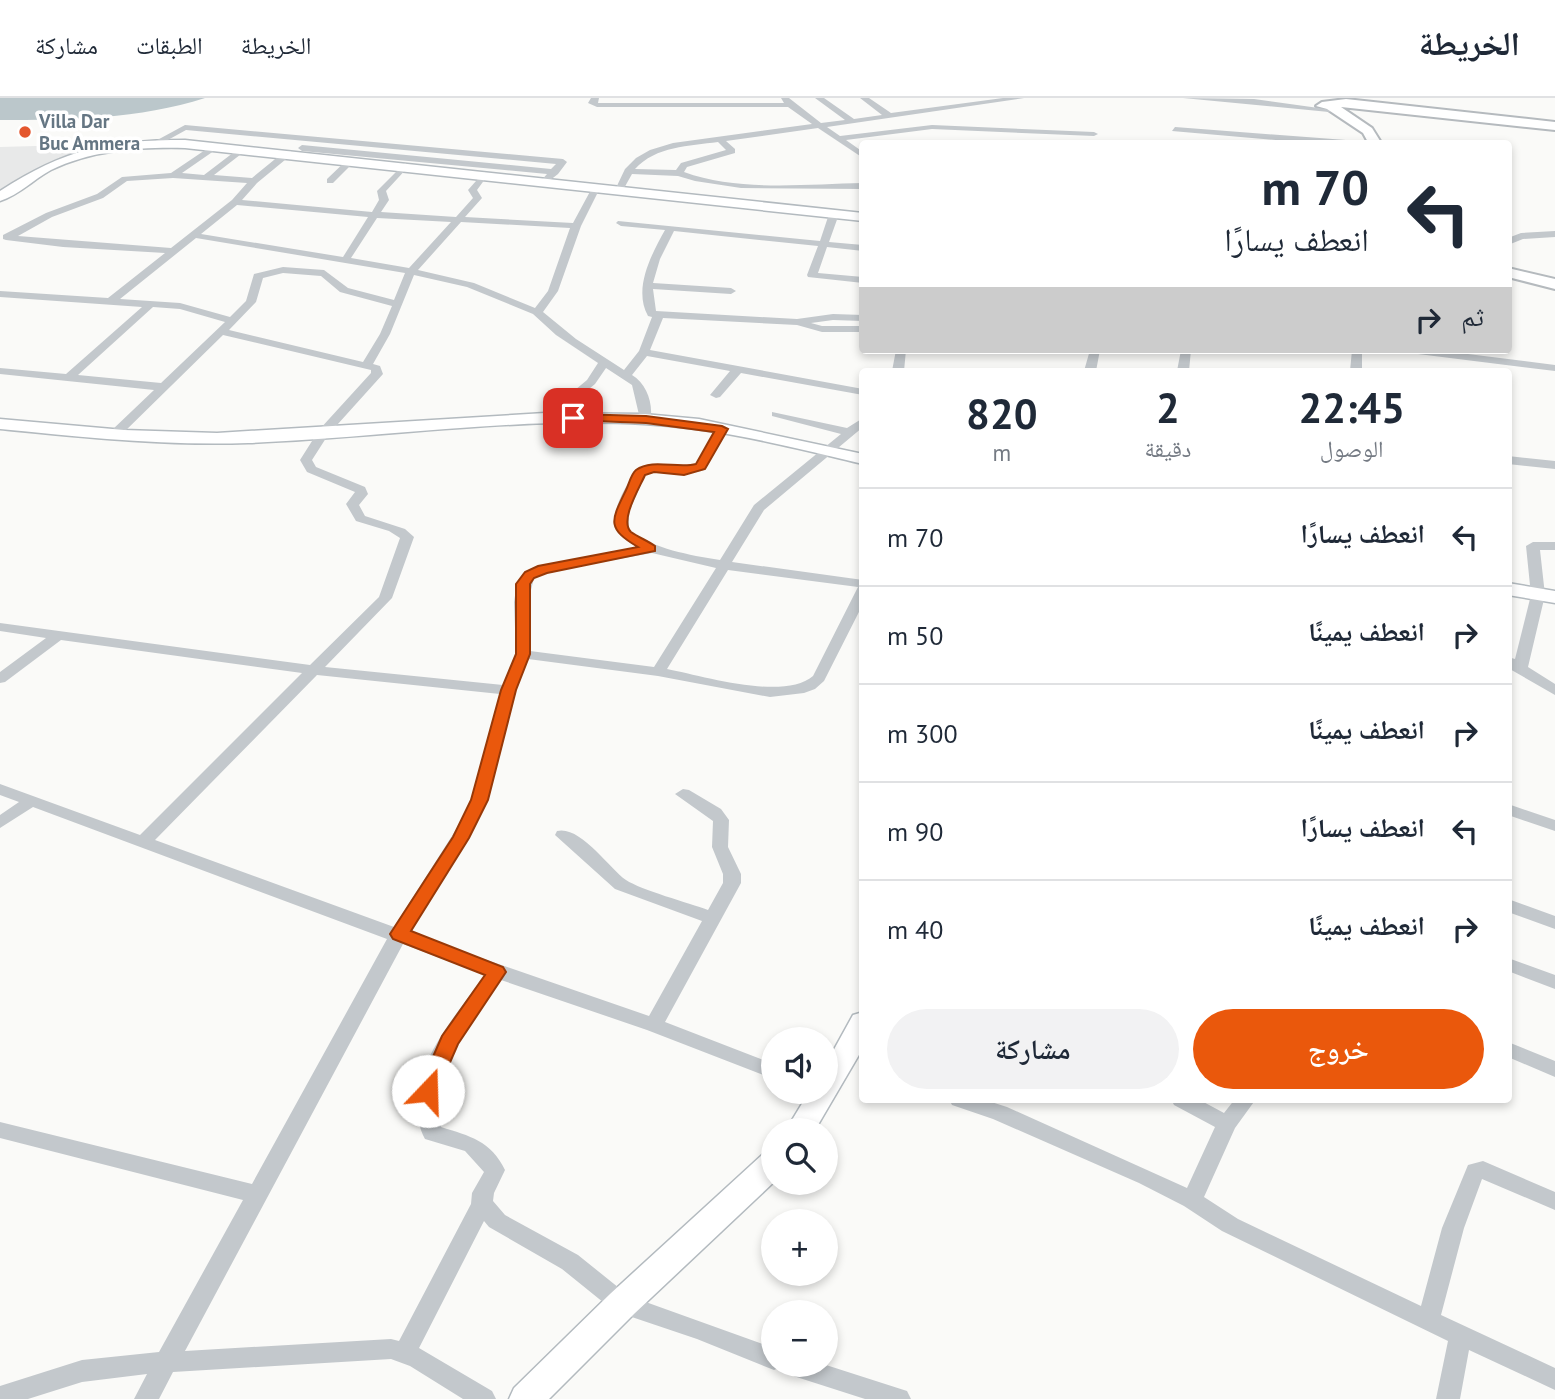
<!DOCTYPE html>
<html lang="ar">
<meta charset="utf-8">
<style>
:root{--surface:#fff;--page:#f2f2f3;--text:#1f2937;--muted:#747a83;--line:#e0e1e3;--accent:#ea580c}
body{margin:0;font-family:"PT Sans","Noto Naskh Arabic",sans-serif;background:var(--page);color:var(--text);direction:rtl;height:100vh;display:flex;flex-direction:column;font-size:26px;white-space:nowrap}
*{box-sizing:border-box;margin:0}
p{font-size:23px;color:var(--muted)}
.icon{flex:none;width:38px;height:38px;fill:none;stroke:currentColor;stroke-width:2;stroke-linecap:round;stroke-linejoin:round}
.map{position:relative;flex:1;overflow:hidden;direction:ltr}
.details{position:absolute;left:859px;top:270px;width:653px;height:735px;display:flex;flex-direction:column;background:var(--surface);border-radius:7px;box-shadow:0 4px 10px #0003;direction:rtl}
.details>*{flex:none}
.hud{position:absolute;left:859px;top:42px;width:653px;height:214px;border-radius:7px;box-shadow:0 4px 10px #0003;direction:rtl;background:#fff;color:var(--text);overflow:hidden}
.buttons{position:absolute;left:761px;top:929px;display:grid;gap:14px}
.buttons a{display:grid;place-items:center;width:77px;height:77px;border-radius:50%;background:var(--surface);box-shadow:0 4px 10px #0003;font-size:35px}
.pin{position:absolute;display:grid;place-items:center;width:60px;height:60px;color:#fff;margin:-30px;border-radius:14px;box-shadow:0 4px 10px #0006}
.me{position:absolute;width:77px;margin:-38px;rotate:21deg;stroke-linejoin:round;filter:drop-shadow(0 0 5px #0008)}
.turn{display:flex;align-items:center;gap:24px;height:147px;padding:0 28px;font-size:32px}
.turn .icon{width:91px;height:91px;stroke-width:2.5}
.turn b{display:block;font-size:49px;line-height:60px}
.then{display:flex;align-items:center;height:66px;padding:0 28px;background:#0003;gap:14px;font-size:26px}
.eta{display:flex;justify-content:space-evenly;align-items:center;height:119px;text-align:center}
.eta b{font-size:42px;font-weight:600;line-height:49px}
.cta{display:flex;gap:14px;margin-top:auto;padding:14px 28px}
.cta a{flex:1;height:80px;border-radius:42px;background:var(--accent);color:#fff;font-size:28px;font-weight:600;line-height:80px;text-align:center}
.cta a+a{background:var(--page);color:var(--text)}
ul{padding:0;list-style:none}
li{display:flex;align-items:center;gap:21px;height:98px;padding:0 28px;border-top:2px solid var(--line)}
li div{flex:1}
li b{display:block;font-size:26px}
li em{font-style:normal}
header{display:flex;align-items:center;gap:42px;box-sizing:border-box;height:98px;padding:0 35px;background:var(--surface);border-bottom:2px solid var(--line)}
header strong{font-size:33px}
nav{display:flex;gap:38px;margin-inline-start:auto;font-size:24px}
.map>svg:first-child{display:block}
.built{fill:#e8e9e9}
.water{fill:#bbc7cb}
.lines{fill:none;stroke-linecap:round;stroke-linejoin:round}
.secondary-casing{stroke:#b3babf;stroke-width:3}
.primary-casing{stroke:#b5babe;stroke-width:4}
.street{fill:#c3c8cc;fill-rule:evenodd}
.secondary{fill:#fff;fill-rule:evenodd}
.primary{fill:#fff;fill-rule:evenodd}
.route{fill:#ea580c;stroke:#983908;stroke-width:2}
.poi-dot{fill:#e4572e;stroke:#fff;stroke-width:2.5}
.labels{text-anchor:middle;stroke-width:7;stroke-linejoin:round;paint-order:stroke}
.far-poi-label{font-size:19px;font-weight:bold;fill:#657683;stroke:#fff;text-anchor:start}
</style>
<header>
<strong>الخريطة</strong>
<nav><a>الخريطة</a><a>الطبقات</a><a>مشاركة</a></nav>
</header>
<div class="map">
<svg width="1555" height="1301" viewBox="0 0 1555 1301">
<rect width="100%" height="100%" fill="#fafaf8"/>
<path class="built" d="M71 47 85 49 0 95V49Z"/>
<path class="water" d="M0 0H205C140 21 68 22 0 22Z"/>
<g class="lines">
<g class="secondary-casing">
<path id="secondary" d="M185 42 863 115V123L185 50C139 49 93 52 51 72 34 81 19 97 0 103V93C65 51 107 42 185 42Z
M545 315 644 316 699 321 863 356V366C791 349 719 330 644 326 512 319 380 340 248 345 165 348 82 339 0 331V321L124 332 217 335Z
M1508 485 1555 493V505L1508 497Z
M863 914V950L815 1032H786L809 994H826V966L853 917Z
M774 1053V1084L634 1216 549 1301H509L514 1290 610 1196 763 1056Z"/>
</g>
<g class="primary-casing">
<path id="primary" d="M1346 1 1555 24V32L1341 9 1372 30 1382 46H1369L1363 35 1327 11 1316 8 1322 4Z
M1508 170 1555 181V191L1508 179Z"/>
</g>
<path class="street" d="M591 0H599L598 5H784L781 0H789L821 25 845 22 815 0H824L854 21 882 17 860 0H869L891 15 1003 0H1024L827 29 840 38 932 27 1094 34 1098 36 1094 38 932 31 846 42 863 54V60L818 30 726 43 735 51V55L687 69 684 74C739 94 805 86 863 85V91L741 90 695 83 678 78 632 76 623 92 619 95 615 92 625 71 636 60 650 52 673 45 812 26 788 9H597L588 5ZM718 44 726 52 681 65 676 72 635 71C656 48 689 48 718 44Z
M1183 0 1254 1 1333 12 1329 14Z
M185 27 563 61 567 64 558 76 544 87 540 84 547 76 302 53 298 50 302 47 551 71 556 66 186 32 157 48 150 46Z
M1175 29 1359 43 1363 46H1322L1172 33Z
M214 46 221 48 182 75 204 77 242 48 246 51 245 53 214 77 252 80 285 53H291V57L257 85 242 102 372 114 379 102 377 93 405 65 409 68 386 93 389 102 381 114 456 119 473 100 468 92 484 74 488 77 477 92 482 100 465 119 573 125 593 88H599L600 90 581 128 558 193 543 214 576 241 624 272 639 253 652 219 648 218C633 191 651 157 665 132L621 128 616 125 618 123 820 143 829 116 834 113 839 116 829 144 863 147V153L827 149 818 175 863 179V185L808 179 807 177 818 148 674 133 660 161 653 185 731 190 736 193 731 196 653 191 656 213 797 221 833 216 863 217V223L833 222 811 225 822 228H863V234H822L797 227 663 220 650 252 863 291V297L741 275 720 299 716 300 710 297 730 273 647 258 632 277C647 286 654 307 650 323H642L640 321 632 287 606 270 595 286 553 321H545V317L587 282 598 265 556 237 533 216 467 189 414 177 390 236 373 266 380 268 383 276 328 337 312 362 316 369 365 389 368 396 359 407 365 418 405 431 414 439 392 500 325 569 503 587 516 556 514 504 517 485 523 476 543 467 638 449C598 432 619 400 636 372L655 367H696L718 328H726L728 331 705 372C685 378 664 370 645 377L629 414V433C656 451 688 457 720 462L754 407 841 336 772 318V314L847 330 863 320V329L764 412 732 464 863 482V506L824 583 815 591 804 595 770 599 658 578 528 561 516 592 492 687 480 719 409 835 649 918 702 823 615 791 555 737 557 733C580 727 609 770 626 782 641 792 689 805 708 812L723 785V776L712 749 713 723 675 696 683 691 689 692 721 711 729 722 728 749 741 776V785L665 924 774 966V981L647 932 501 882C471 925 427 973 441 1029 470 1038 491 1043 505 1072L494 1095 493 1103 505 1117 578 1157 629 1198 774 1250V1267H826L907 1293 911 1301H865L784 1275 781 1269 774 1272 697 1241 614 1213 562 1171 489 1129 484 1123 419 1250 492 1293 496 1301H463L410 1268 391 1261 173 1274 159 1301H134L147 1276 82 1284 28 1301H0V1288L82 1262 159 1254 243 1102 0 1040V1024L252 1086 387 841 33 709 0 730V717L19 704 0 697V686L140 737 302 575 61 542 5 584 0 585V574L46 540 0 533V525L310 567 379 499 400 440 389 433 356 423 346 406 355 394 307 374 300 362 319 332 371 275V272L223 237 119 339 115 340 109 336 111 333 154 292 0 276V270L66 276 142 209 0 199V193L108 200 165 155 63 149 6 142 3 141V137L46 115 97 96 122 79 171 75ZM173 80 247 85 232 102 171 150 18 138 52 119 103 100 127 83ZM237 107 368 119 343 159 201 136ZM377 120 451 124 409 170 351 160ZM461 124 570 130 548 193 535 210 474 185 418 172ZM196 140 405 175 394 202 348 190 324 172 283 169 254 176 246 203 230 219 180 205 120 201ZM283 175 321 178 340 194 392 208 380 236 363 264 229 232 256 204 263 180ZM153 209 180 211 225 224 161 285 78 277ZM652 455 716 470 654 569 530 553 528 504 534 480 546 474ZM728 472 858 489 813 578C784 603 703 578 667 571ZM317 577 500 596 476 687 464 719 394 829 155 742ZM403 846 485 877C454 920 395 984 425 1041L465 1053 484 1074 472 1095 471 1106 399 1243 391 1241 185 1253Z
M349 60 356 62 333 85H327V81Z
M1555 133V139L1523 141 1508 147V140L1521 135Z
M896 252H906L904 273H892Z
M1090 252H1100L1096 273H1084Z
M1181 252H1191L1189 273H1177Z
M1352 252H1362V273H1350Z
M1405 252H1436L1555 267V273L1410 255Z
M1508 358 1555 363V371L1508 366Z
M1533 444H1555V452H1540L1545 497 1528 569 1555 586V597L1508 570V559L1515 561 1531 497 1526 448Z
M1508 706 1555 722V733L1508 717Z
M1508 801 1555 818V831L1508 814Z
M1508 860 1555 877V891L1508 873Z
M1508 944 1555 963V979L1508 959Z
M949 1001H982L1007 1009 1187 1090 1215 1029 1174 1007 1171 1001H1198L1224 1015 1235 1001H1256L1235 1030 1204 1099 1238 1121 1421 1208 1442 1130 1468 1067 1483 1063 1555 1094V1112L1482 1081 1464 1130 1441 1217 1555 1270V1292L1469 1252 1460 1301H1436L1448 1243 1222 1133 1184 1108 1139 1085 993 1021 952 1007Z"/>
<use href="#secondary" class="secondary"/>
<use href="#primary" class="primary"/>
</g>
<path class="route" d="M573 316 646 318 722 328 728 331 705 371 684 377 654 374 645 377C640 389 619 423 631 434 638 439 648 443 655 448V453L547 475 534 480 530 486V556L516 592 488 702 469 740 411 833 503 869 506 874 458 946 435 999 428 1001 421 999 418 993 442 938 485 877 393 841 390 836 453 739 471 702 501 592 516 556V486L525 474 538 468 638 449C606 430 611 423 626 392 629 386 631 376 636 372 652 360 678 371 696 366L714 334 646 325 569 322V317Z"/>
<circle class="poi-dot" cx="25" cy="34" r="7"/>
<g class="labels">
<g class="far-poi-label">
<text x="39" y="30">Villa Dar<tspan x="39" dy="22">Buc Ammera</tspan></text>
</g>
</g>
</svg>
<div class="buttons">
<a><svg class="icon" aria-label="sound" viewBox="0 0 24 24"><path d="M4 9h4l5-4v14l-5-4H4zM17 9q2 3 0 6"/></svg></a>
<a><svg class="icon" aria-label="search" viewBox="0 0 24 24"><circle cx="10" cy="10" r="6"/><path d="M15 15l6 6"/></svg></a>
<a>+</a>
<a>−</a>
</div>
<div class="pin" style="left:573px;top:320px;background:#d93025"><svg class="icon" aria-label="arrive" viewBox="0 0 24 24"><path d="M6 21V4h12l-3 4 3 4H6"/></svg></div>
<svg class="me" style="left:428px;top:993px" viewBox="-20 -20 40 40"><circle r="19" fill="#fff"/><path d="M0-13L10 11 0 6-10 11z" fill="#ea580c"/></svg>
<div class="hud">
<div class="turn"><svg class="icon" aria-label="left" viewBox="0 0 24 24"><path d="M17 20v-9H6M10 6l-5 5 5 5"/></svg><div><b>70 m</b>انعطف يسارًا</div></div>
<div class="then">ثم<svg class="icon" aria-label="right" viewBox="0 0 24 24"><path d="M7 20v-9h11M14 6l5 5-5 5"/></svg></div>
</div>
<section class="details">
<div class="eta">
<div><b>22:45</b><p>الوصول</p></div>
<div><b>2</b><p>دقيقة</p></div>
<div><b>820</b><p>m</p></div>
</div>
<ul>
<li><svg class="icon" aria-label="left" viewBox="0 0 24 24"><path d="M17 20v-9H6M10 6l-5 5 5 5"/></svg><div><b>انعطف يسارًا</b></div><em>70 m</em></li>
<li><svg class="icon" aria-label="right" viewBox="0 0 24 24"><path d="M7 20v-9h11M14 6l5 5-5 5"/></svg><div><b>انعطف يمينًا</b></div><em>50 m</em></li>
<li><svg class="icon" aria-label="right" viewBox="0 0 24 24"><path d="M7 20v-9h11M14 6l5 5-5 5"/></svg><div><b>انعطف يمينًا</b></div><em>300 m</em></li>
<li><svg class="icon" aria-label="left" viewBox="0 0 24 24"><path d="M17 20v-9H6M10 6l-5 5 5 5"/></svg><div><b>انعطف يسارًا</b></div><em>90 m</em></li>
<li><svg class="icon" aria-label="right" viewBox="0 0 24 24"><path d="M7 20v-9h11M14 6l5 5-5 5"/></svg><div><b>انعطف يمينًا</b></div><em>40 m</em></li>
</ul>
<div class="cta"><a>خروج</a><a>مشاركة</a></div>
</section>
</div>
